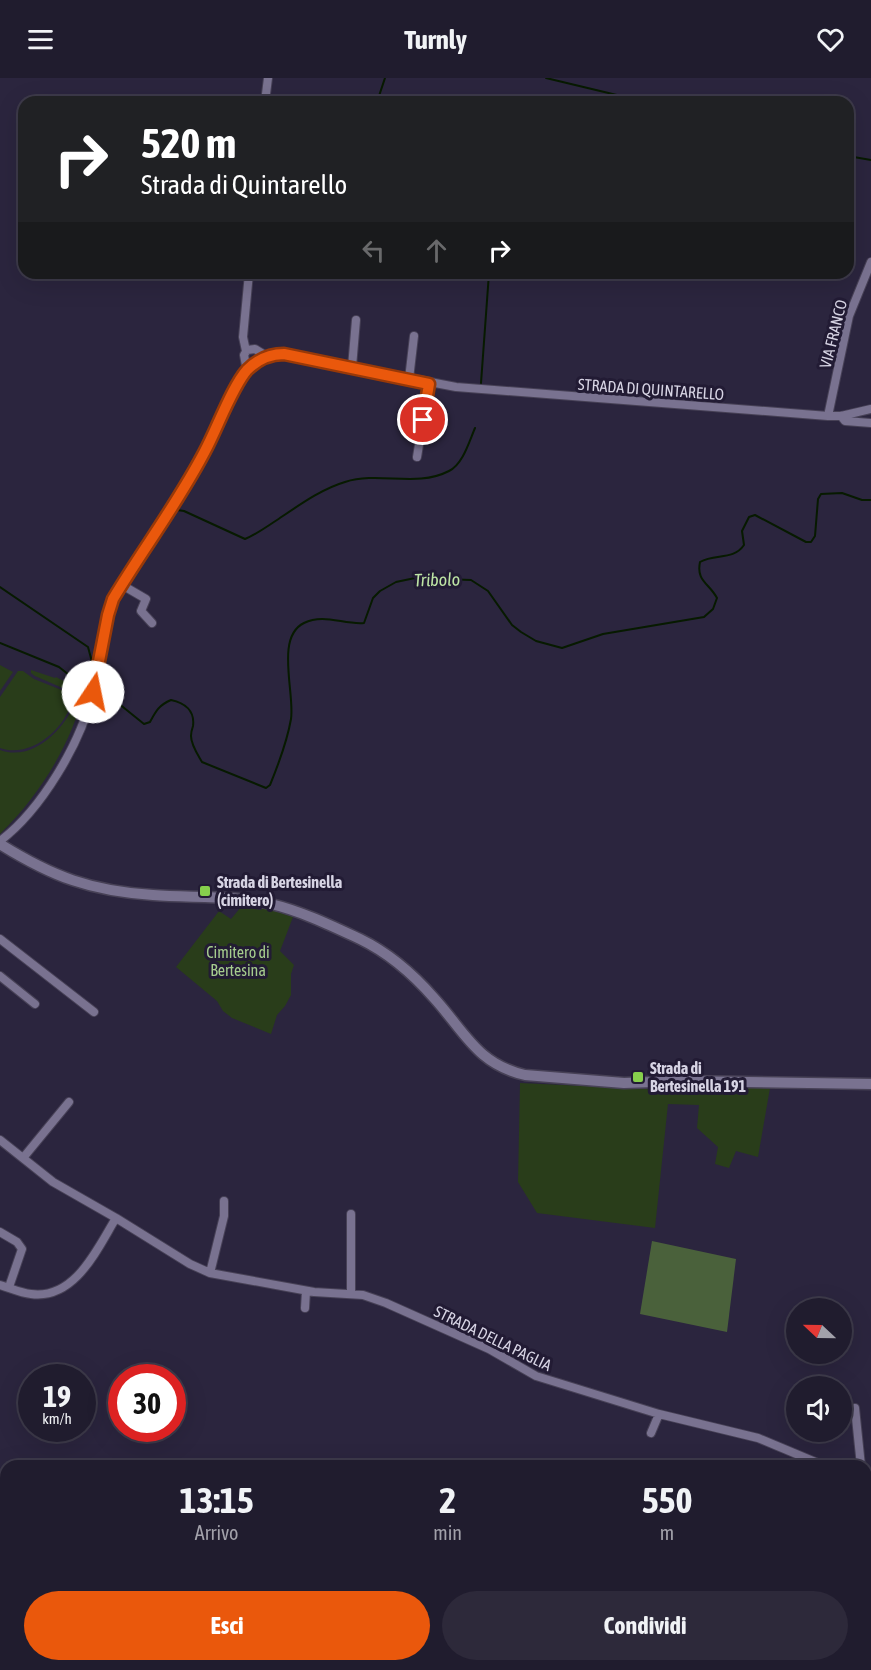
<!DOCTYPE html>
<html lang="it">
<style>
:root{--surface:#201c2e;--page:#2d293a;--text:#f1f3f6;--muted:#a2a1aa;--line:#3d3a4a;--accent:#ea580c}
body{margin:0;font-family:"Asap Condensed",sans-serif;background:var(--page);color:var(--text);height:100vh;display:flex;flex-direction:column;font-size:22px;white-space:nowrap}
*{box-sizing:border-box;margin:0}
p{font-size:20px;color:var(--muted)}
.icon{flex:none;width:33px;height:33px;fill:none;stroke:currentColor;stroke-width:2;stroke-linecap:round;stroke-linejoin:round}
.map{position:relative;flex:1;overflow:hidden}
.details{position:absolute;left:0px;top:1382px;width:872px;height:212px;display:flex;flex-direction:column;background:var(--surface);border-radius:18px 18px 0 0;box-shadow:0 6px 24px #0002,0 0 0 2px var(--line)}
.details>*{flex:none}
.hud{position:absolute;left:18px;top:18px;width:836px;height:183px;border-radius:18px;box-shadow:0 6px 24px #0002,0 0 0 2px var(--line);background:#202124;color:#fff;overflow:hidden}
.needle{width:39px;rotate:292deg}
.buttons{position:absolute;left:786px;top:1220px;display:grid;gap:12px}
.buttons a{display:grid;place-items:center;width:66px;height:66px;border-radius:50%;background:var(--surface);box-shadow:0 6px 24px #0002,0 0 0 2px var(--line);font-size:30px}
.speed{position:absolute;left:18px;top:1286px;display:flex;gap:12px;font-size:30px;font-weight:700;text-align:center}
.speed>*{display:grid;place-content:center;width:78px;height:78px;border-radius:50%;background:var(--surface);box-shadow:0 6px 24px #0002,0 0 0 2px var(--line);line-height:1}
.speed small{font-size:15px;font-weight:400}
.speed .limit{border:9px solid #d22;background:#fff;color:#111}
.pin{position:absolute;display:grid;place-items:center;width:51px;height:51px;color:#fff;margin:-26px;border:3px solid #fff;border-radius:50%;box-shadow:0 2px 6px #0007}
.me{position:absolute;width:66px;margin:-33px;rotate:11deg;stroke-linejoin:round;filter:drop-shadow(0 0 4px #0008)}
.turn{display:flex;align-items:center;gap:21px;height:126px;padding:0 24px;font-size:27px}
.turn .icon{width:78px;height:78px;stroke-width:2.5}
.turn b{display:block;font-size:42px;line-height:51px}
.lanes{display:flex;align-items:center;height:57px;padding:0 24px;background:#0003;justify-content:center;gap:30px;direction:ltr}
.lanes .off{opacity:.35}
.eta{display:flex;justify-content:space-evenly;align-items:center;height:102px;text-align:center}
.eta b{font-size:36px;font-weight:700;line-height:42px}
.primary-button{display:flex;gap:12px;margin-top:auto;padding:12px 24px}
.primary-button a{flex:1;height:69px;border-radius:36px;background:var(--accent);color:#fff;font-size:24px;font-weight:700;line-height:69px;text-align:center}
.primary-button a+a{background:var(--page);color:var(--text)}
header{display:flex;justify-content:space-between;align-items:center;height:78px;padding:0 24px;background:var(--surface);font-size:27px;font-weight:700}
.map>svg:first-child{display:block}
.green{fill:#293d1a}
.forest{fill:#4a613b}
.lines{fill:none;stroke-linecap:round;stroke-linejoin:round}
.stream{stroke:#071a00;stroke-width:2}
.minor-casing{stroke:#474156;stroke-width:10}
.tertiary-casing{stroke:#474156;stroke-width:13}
.minor{stroke:#797290;stroke-width:8}
.tertiary{stroke:#797290;stroke-width:10}
.route-casing{stroke:#983908;stroke-width:15}
.route{stroke:#ea580c;stroke-width:10}
.poi-dot{fill:#86cf4c;stroke:#221b34;stroke-width:2}
.labels{text-anchor:middle;stroke-width:6;stroke-linejoin:round;paint-order:stroke}
.street-label{font-size:16px;fill:#d7d4e4;stroke:#221b34}
.poi-label{font-size:16px;font-weight:bold;fill:#d7d4e4;stroke:#221b34;text-anchor:start}
.park-label{font-size:16px;fill:#a5cc8d;stroke:#221b34}
.water-label{font-size:18px;font-style:italic;fill:#bee5a5;stroke:#221b34}
</style>
<header><svg class="icon" aria-label="menu" viewBox="0 0 24 24"><path d="M4 6h16M4 12h16M4 18h16"/></svg>Turnly<svg class="icon" aria-label="heart" viewBox="0 0 24 24"><path d="M12 20l-8-8c-3-5 5-10 8-4 3-6 11-1 8 4z"/></svg></header>
<div class="map">
<svg width="871" height="1592" viewBox="0 0 871 1592">
<rect width="100%" height="100%" fill="#2b253e"/>
<path class="green" d="M0 587 13 594 0 613Z
M31 592 55 600 56 599 77 610 72 614 35 598 31 595Z
M18 593H23L34 601 69 615 72 622C66 651 30 681 0 670V619Z
M84 614C71 667 39 718 0 756V672C33 684 64 652 76 623L80 621Z
M241 829 261 832 263 829 293 839 280 873 294 887 291 896V917L285 928 277 937 271 956 232 940 223 933 217 923 176 889 219 833 231 841Z
M520 1005 669 1012 685 1005 770 1010 758 1079 736 1073 729 1090 715 1086 718 1069 697 1050 699 1027 668 1026 655 1150 537 1135 518 1104Z"/>
<path class="forest" d="M652 1163 736 1181 727 1254 640 1236Z"/>
<g class="lines">
<path class="stream" d="M546 0 646 24
M377 24 385 0
M848 78 871 82
M481 305 489 195
M177 432 184 433 245 461C257 456 266 449 277 442 298 428 321 411 345 404 380 393 416 410 449 393 463 386 469 364 475 350
M0 509 88 569 92 584 87 607
M0 565 59 589 78 604 91 609
M96 612 113 621 144 646 150 644C156 633 159 627 171 622 185 625 195 633 193 648 192 651 191 654 191 658 191 667 198 677 202 684L266 710 270 707C279 685 287 664 291 641 295 615 275 559 304 545 324 535 344 547 364 545L373 520 380 513 396 504 415 500 471 502 488 513 512 547 521 554 536 563 562 570 603 556 704 539 713 531 717 520C709 505 696 503 700 484 715 475 733 483 744 467L742 453 749 439 755 437 806 464H811L815 458 818 421 821 416 842 415 862 422H871"/>
<g class="minor-casing">
<path id="minor" d="M265 24 268 0
M246 273 243 259 249 195
M352 289 356 242
M247 293 244 277 247 272 255 271 268 279
M409 301 414 258
M828 338 849 238 871 184
M841 338 845 343 871 345
M417 379 429 305
M122 507 146 521 141 533 152 545
M0 763C41 732 81 665 92 616 99 585 101 551 113 521 143 471 178 425 205 373 217 351 232 309 247 292 257 282 271 276 284 276L456 309 828 338H841L871 331
M0 861 94 934
M0 898 35 926
M0 1062 53 1104 116 1140 190 1186 210 1195 314 1214 363 1217 386 1225 489 1271 536 1298 659 1336 758 1360 825 1388
M23 1080 69 1024
M351 1136V1216
M0 1154 17 1164 22 1171 9 1209
M210 1195 224 1138V1123
M0 1207C10 1210 21 1215 31 1216 75 1222 97 1171 116 1140
M305 1230 306 1213
M855 1330 861 1388
M651 1355 659 1336
M866 1410 871 1413"/>
</g>
<g class="tertiary-casing">
<path id="tertiary" d="M0 766C53 799 91 813 153 817 192 820 233 817 271 826 301 833 332 848 360 861 389 875 413 896 434 920 465 954 477 986 525 997L624 1005 682 1003 871 1006"/>
</g>
<use href="#minor" class="minor"/>
<use href="#tertiary" class="tertiary"/>
</g>
<g class="lines">
<g class="route-casing">
<path id="route" d="M93 614 108 537 113 521C143 471 178 425 205 373 217 351 232 309 247 292 257 282 270 276 284 276L429 306 423 342"/>
</g>
<use href="#route" class="route"/>
</g>
<g class="poi-dot">
<rect x="199" y="807" width="12" height="12" rx="3"/>
<rect x="632" y="993" width="12" height="12" rx="3"/>
</g>
<g class="labels">
<g class="street-label">
<text transform="translate(833 256) rotate(-76)" y="6">VIA FRANCO</text>
<text transform="translate(651 311) rotate(4)" y="6">STRADA DI QUINTARELLO</text>
<text transform="translate(493 1260) rotate(26)" y="6">STRADA DELLA PAGLIA</text>
</g>
<g class="poi-label">
<text x="217" y="810">Strada di Bertesinella<tspan x="217" dy="18">(cimitero)</tspan></text>
<text x="650" y="996">Strada di<tspan x="650" dy="18">Bertesinella 191</tspan></text>
</g>
<g class="park-label">
<text x="238" y="880">Cimitero di<tspan x="238" dy="18">Bertesina</tspan></text>
</g>
<g class="water-label">
<text transform="translate(437 502) rotate(-1)" y="6">Tribolo</text>
</g>
</g>
</svg>
<div class="buttons">
<a><svg class="needle" viewBox="-14 -14 28 28"><path d="M0-13l5 13h-10z" fill="#e53935"/><path d="M0 13l5-13h-10z" fill="#a2a1aa"/></svg></a>
<a><svg class="icon" aria-label="sound" viewBox="0 0 24 24"><path d="M4 9h4l5-4v14l-5-4H4zM17 9q2 3 0 6"/></svg></a>
</div>
<div class="speed"><div>19<small>km/h</small></div><div class="limit">30</div></div>
<div class="pin" style="left:423px;top:342px;background:#d93025"><svg class="icon" aria-label="arrive" viewBox="0 0 24 24"><path d="M6 21V4h12l-3 4 3 4H6"/></svg></div>
<svg class="me" style="left:93px;top:614px" viewBox="-20 -20 40 40"><circle r="19" fill="#fff"/><path d="M0-13L10 11 0 6-10 11z" fill="#ea580c"/></svg>
<div class="hud">
<div class="turn"><svg class="icon" aria-label="right" viewBox="0 0 24 24"><path d="M7 20v-9h11M14 6l5 5-5 5"/></svg><div><b>520 m</b>Strada di Quintarello</div></div>
<div class="lanes"><svg class="icon off" aria-label="left" viewBox="0 0 24 24"><path d="M17 20v-9H6M10 6l-5 5 5 5"/></svg><svg class="icon off" aria-label="ahead" viewBox="0 0 24 24"><path d="M12 20V5M6 11l6-6 6 6"/></svg><svg class="icon" aria-label="right" viewBox="0 0 24 24"><path d="M7 20v-9h11M14 6l5 5-5 5"/></svg></div>
</div>
<section class="details">
<div class="eta">
<div><b>13:15</b><p>Arrivo</p></div>
<div><b>2</b><p>min</p></div>
<div><b>550</b><p>m</p></div>
</div>
<div class="primary-button"><a>Esci</a><a>Condividi</a></div>
</section>
</div>
